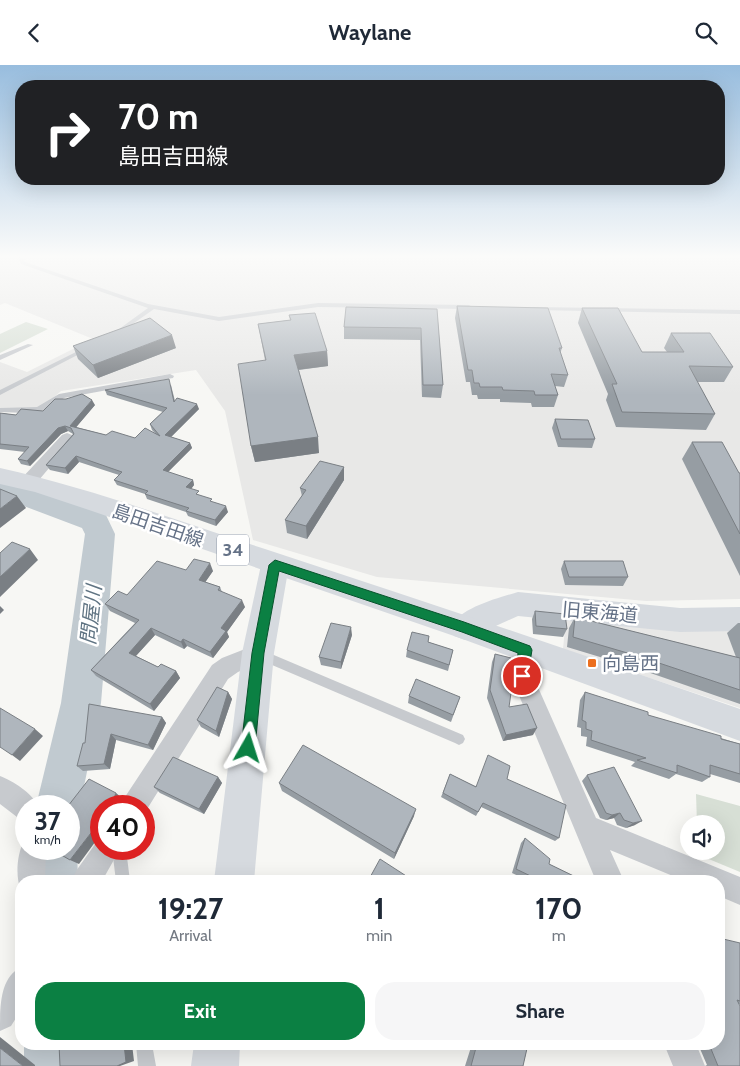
<!DOCTYPE html>
<meta charset="utf-8">
<style>
:root{--surface:#fff;--page:#f6f6f7;--text:#1f2937;--muted:#747a83;--accent:#0b8043}
body{margin:0;font-family:Cabin,"Noto Sans JP",sans-serif;background:var(--page);color:var(--text);height:100vh;display:flex;flex-direction:column;font-size:19px;white-space:nowrap}
*{box-sizing:border-box;margin:0}
p{font-size:16px;color:var(--muted)}
.icon{flex:none;width:28px;height:28px;fill:none;stroke:currentColor;stroke-width:2;stroke-linecap:round;stroke-linejoin:round}
.map{position:relative;flex:1;overflow:hidden}
.details{position:absolute;left:15px;top:810px;width:710px;height:175px;display:flex;flex-direction:column;background:var(--surface);border-radius:20px;box-shadow:0 5px 20px #0002}
.details>*{flex:none}
.hud{position:absolute;left:15px;top:15px;width:710px;height:105px;border-radius:20px;box-shadow:0 5px 20px #0002;background:#202124;color:#fff;overflow:hidden}
.buttons{position:absolute;left:680px;top:750px;display:grid;gap:10px}
.buttons a{display:grid;place-items:center;width:45px;height:45px;border-radius:50%;background:var(--surface);box-shadow:0 5px 20px #0002;font-size:25px}
.speed{position:absolute;left:15px;top:730px;display:flex;gap:10px;font-size:25px;font-weight:700;text-align:center}
.speed>*{display:grid;place-content:center;width:65px;height:65px;border-radius:50%;background:var(--surface);box-shadow:0 5px 20px #0002;line-height:1}
.speed small{font-size:12px;font-weight:400}
.speed .limit{border:8px solid #d22;background:#fff;color:#111}
.pin{position:absolute;display:grid;place-items:center;width:42px;height:42px;color:#fff;margin:-21px;border:2px solid #fff;border-radius:50%;box-shadow:0 1px 5px #0007}
.me{position:absolute;width:55px;margin:-28px;rotate:6deg;stroke-linejoin:round;filter:drop-shadow(0 0 4px #0008)}
.turn{display:flex;align-items:center;gap:18px;height:105px;padding:0 20px;font-size:22px}
.turn .icon{width:65px;height:65px;stroke-width:2.5}
.turn b{display:block;font-size:35px;line-height:42px}
.eta{display:flex;justify-content:space-evenly;align-items:center;height:85px;text-align:center}
.eta b{font-size:30px;font-weight:700;line-height:35px}
.cta{display:flex;gap:10px;margin-top:auto;padding:10px 20px}
.cta a{flex:1;height:58px;border-radius:20px;background:var(--accent);color:#fff;font-size:20px;font-weight:700;line-height:58px;text-align:center}
.cta a+a{background:var(--page);color:var(--text)}
header{display:flex;justify-content:space-between;align-items:center;height:65px;padding:0 20px;background:var(--surface);font-size:22px;font-weight:700}
.map>svg:first-child{display:block}
.built{fill:#e8e8e7}
.green{fill:#d7dfd5}
.lines{fill:none;stroke-linecap:round;stroke-linejoin:round}
.river{fill:#c1cad0;fill-rule:evenodd}
.lane{fill:#c7cace;fill-rule:evenodd}
.street{fill:#c7cace;fill-rule:evenodd}
.secondary{fill:#d6dadf;fill-rule:evenodd}
.primary{fill:#d6dadf;fill-rule:evenodd}
.wall{fill:#969da3}
.shaded-wall{fill:#7a7f84}
.building{fill:#afb6bd;stroke:#7a7f84}
.route{fill:#0b8043;stroke:#07532c}
.poi-dot{fill:#ec6f1f;stroke:#fff;stroke-width:2}
.labels{text-anchor:middle;stroke-width:5;stroke-linejoin:round;paint-order:stroke}
.shield{fill:#fff;stroke:#939cab;stroke-width:1}
.shield-label{font-size:18px;font-weight:bold;fill:#657287}
.street-label{font-size:19px;fill:#657287;stroke:#fff}
.poi-label{font-size:19px;fill:#657287;stroke:#fff;text-anchor:start}
.water-label{font-size:20px;font-style:italic;fill:#607483;stroke:#fff}
</style>
<header><svg class="icon" aria-label="back" viewBox="0 0 24 24"><path d="M15 5l-7 7 7 7"/></svg>Waylane<svg class="icon" aria-label="search" viewBox="0 0 24 24"><circle cx="10" cy="10" r="6"/><path d="M15 15l6 6"/></svg></header>
<div class="map">
<svg width="740" height="1001" viewBox="0 0 740 1001">
<rect width="100%" height="100%" fill="#f7f7f4"/>
<path class="built" d="M0 190H740V534L646 536 377 512 253 475 225 346 196 305 61 326 45 340 34 343 0 345V297L27 307 93 274 5 238 0 240Z
M566 553 740 566V643L563 584Z"/>
<path class="green" d="M26 257 48 264 0 288V269Z
M696 729 740 741V807L699 790V786H716V759H697Z"/>
<g class="lines">
<path class="river" d="M2 412 105 448 115 469 101 638 80 741 74 757 69 759V741H36L61 638 85 469 82 463 0 432V413Z
M69 767 77 784 78 816H30L31 784H69Z
M24 979H80V1001H24Z"/>
<path class="lane" d="M17 190H23L25 197 148 239 219 252 318 238 469 240 472 242 469 244 318 242 219 256 154 244 117 270 115 269V267L148 243 21 199Z
M534 242 740 245V249L536 245 533 243Z
M28 279 33 280 0 295V290Z
M86 282 91 283 0 330V325Z
M170 309 174 311 173 313 64 333 49 343 39 347 26 348 0 347V343L37 342 59 329Z
M262 585 463 670 465 674 463 678 459 680 455 678 258 594 256 590 258 586Z
M112 784H126L130 816H116Z
M136 979H152L156 1001H138Z"/>
<path class="street" d="M67 368 72 370 75 373 72 376 33 422 27 424 21 422 19 418 21 414 62 370Z
M525 576 532 578 536 585 533 611 596 753 740 812V840L719 831V816H685L610 785 624 816H596L511 611 514 585 518 578Z
M258 579 265 581 269 588 265 595 238 607 228 614 144 749V741H121L125 732 212 600 222 593Z
M0 711C13 716 32 728 38 741H26V756L17 752 0 739Z
M26 773V784H46L45 816H21V826C15 810 17 790 24 775Z
M101 773V784H120L102 816H72L76 806 98 775Z
M21 902V945L11 961 0 966C0 940 0 913 21 902Z
M664 979H696L705 1001H673Z"/>
<path class="secondary" d="M275 489 285 492 289 500 274 588 254 816H214L242 588 261 500 265 492Z
M518 527 680 543 740 542V566L680 567 518 551 465 575 454 571 450 562C460 543 498 533 518 527Z
M194 979H240L239 1001H191Z"/>
<path class="primary" d="M0 403C90 423 178 456 265 484 424 536 582 589 740 644V676L457 572 92 446 35 427 0 419Z"/>
</g>
<path class="wall" d="M457 241 562 283 560 289 568 310 564 322 555 321 558 330 554 342H532L531 338 500 337V334H478L477 330H472L470 317H466L455 253Z
M582 243 642 287H667L664 283 671 268 733 302 724 317H697L715 349 706 365 616 362 606 335 608 329 578 258Z
M437 244 443 320 441 333 422 332 420 275 344 274V262Z
M289 250 327 286 328 301 299 305 319 388 255 397 251 381 265 295 258 259 290 255Z
M73 281 176 283 98 313 78 294Z
M171 320 175 336 199 344 171 372 190 378 192 383 168 407 193 415 194 420 191 424 200 431 228 447 216 461 188 451 186 447 147 434 145 429 117 420 114 415 119 410 79 397 68 409 50 405 46 400 73 369 68 366 61 369 30 401 21 399 18 394 25 387 0 384V348L16 350 95 340 76 362 106 370 135 373 155 368 152 365 150 359 163 347 107 330 105 325Z
M555 354 595 374 592 383 558 382 552 363Z
M692 377 739 408H740V511L682 394Z
M344 402V415L307 474 287 468 285 455 302 431 300 423Z
M564 496 628 512 623 521 565 520 561 504Z
M186 505 213 506 205 517 220 522 222 527 245 542 227 567 229 572 213 593 187 581 184 584 155 570 136 591 158 602 176 606 180 613 154 646 96 611 91 605 135 558 110 546 105 539Z
M535 546 567 564 563 572 533 569 532 554Z
M575 552 736 592 727 568 738 558H740V639L633 602 567 582 569 563Z
M352 570 341 604 321 600 319 592Z
M429 571 428 577 453 585 448 606 406 592 407 585Z
M495 589 509 642 533 670 503 676 487 633 492 597Z
M228 627 232 634 219 672 201 662 197 655Z
M585 627 648 650 740 679V718L710 709V712L702 717 676 709 669 714 631 701 635 697 586 681 587 672 581 671V663L577 662 580 635Z
M409 631 460 632 451 657 408 638Z
M162 652 166 658 153 685 116 675 110 704 83 706 77 701 85 678Z
M450 709 475 721 507 714 559 773 555 776 481 742 476 751 441 732Z
M587 710 635 760 626 763 617 760 614 753 606 755 600 753 582 716Z
M218 712 222 718 204 749 160 728 154 722Z
M279 718 414 751 394 794 282 726Z
M525 773 549 799 584 816H529L512 808 521 778Z
M740 878V939H739L740 1001H705L707 1000 698 979H719Z
M472 979H528L523 1001H465Z"/>
<path class="shaded-wall" d="M172 270 176 283 98 313 93 300Z
M327 286 328 301 296 305 294 290Z
M92 335 95 340 73 366 70 361Z
M197 339 199 344 167 376 165 370Z
M65 361 68 366 61 369 30 401 27 396 58 363Z
M318 372 319 388 255 397 251 381Z
M190 378 192 383 165 410 163 405Z
M76 391 79 397 68 409 65 403Z
M344 402V415L307 474 306 461Z
M193 415 194 420 188 428 186 422Z
M17 431 26 443 0 463V444Z
M226 441 228 447 216 461 215 455Z
M30 484 38 495 0 532V512Z
M210 498 213 506 202 522 199 515Z
M242 535 245 542 227 567 229 572 213 593 210 587 221 563Z
M0 541 4 545 0 549Z
M351 562 352 570 341 604V597Z
M151 563 155 570 133 594 129 588Z
M183 574 187 581 184 584 181 577Z
M176 606 180 613 154 646 150 639Z
M228 627 232 634 219 672 216 666Z
M162 652 166 658 153 685 148 680Z
M537 663 533 670 503 676 506 670Z
M35 664 43 671 20 696 12 690Z
M111 669 116 675 110 704 104 699Z
M218 712 222 718 204 749 199 744Z
M116 728 122 733 119 740 120 741H112L113 735Z
M416 744 414 751 394 794 395 788Z
M620 748 614 753 606 755 612 750Z
M101 755V769L79 799 70 795Z
M642 756 635 760 626 763 633 758Z
M0 972 35 1000V1001H23L0 983Z
M124 979H132L134 996 120 1001H117Z"/>
<path class="building" d="M457 241 548 243 562 283H559L568 310 551 309 558 330H535L534 326 503 325 502 322H480L479 318H474L472 305H468Z
M346 242 437 244 443 320H423L421 263 344 262Z
M582 243H618L642 287H684L671 268H710L733 302 689 301 715 349 622 347 612 319H617Z
M315 248 327 286 294 290 318 372 251 381 238 299 266 295 258 259 291 255 289 250Z
M150 253 172 270 93 300 73 281Z
M169 314 174 337 177 333 197 339 165 370 190 378 163 405 193 415 186 422 199 426 196 429 212 434 210 436 226 441 215 455 186 446 189 443 145 429 148 426 114 415 122 407 76 391 65 403 46 400 74 369 71 363 65 361 58 363 27 396 18 394 29 382 0 379V348L16 350 21 344 43 346 55 334H66L82 329 92 335 70 361 106 370 112 366 135 373 145 363 160 371 150 359 167 343 105 325Z
M555 354 588 355 595 374H561Z
M692 377H722L739 408H740V469Z
M320 396 344 402 306 461 285 455 306 425 300 423Z
M0 424 17 431 0 444Z
M12 477 30 484 0 512V488Z
M194 494 210 498 199 515 220 522 218 525 242 535 221 563 226 566 210 587 183 574 181 577 151 563 129 588 158 602 161 599 176 606 150 639 91 605 139 555 105 539 118 526 127 530 157 496 186 505Z
M564 496H623L628 512H569Z
M535 546 565 549 567 564 536 561Z
M575 552 740 593V625L641 592 573 572Z
M331 558 351 562 341 597 319 592Z
M412 567 429 571 428 577 453 585 449 600 407 585Z
M495 589 511 593 514 607 509 642 527 639 537 663 506 670 490 625Z
M416 614 460 632 453 650 409 631Z
M217 622 228 627 216 666 197 655Z
M585 627 648 647V650L721 671V674L740 679V709L710 700V712L677 700V708L637 695 646 693 591 675 592 666 586 664V657L582 655Z
M89 639 162 652 148 680 111 669 104 699 77 701 83 678H85Z
M0 643 35 664 12 690 0 682Z
M303 680 416 744 395 788 279 718Z
M488 690 510 701 507 714 566 740 559 773 483 738 478 747 443 728 450 709 476 722Z
M173 692 218 712 199 744 154 722Z
M614 702 642 756 633 758 624 755 620 748 612 750 606 748 587 710Z
M89 714 116 728 113 735 114 738 112 741H101V755L70 795 58 788 62 784H69V774L78 761 69 755V741H68Z
M525 773 550 794 549 799 584 816H541L516 804Z
M380 794 414 816H368Z
M719 873 740 878V936L737 935 740 941V1001H718L709 979H705H719Z
M59 979H124L126 997 117 1001H60Z
M477 979H528L523 1001H471Z
M0 983 23 1001H0Z"/>
<linearGradient id="sky" x2="0" y2="1"><stop stop-color="#98bdde"/><stop offset="0.58" stop-color="#fbfbfa"/><stop offset="1" stop-color="#fbfbfa" stop-opacity="0"/></linearGradient>
<rect width="740" height="330" fill="url(#sky)"/>
<path class="route" d="M275 495 464 557 530 581 532 585 527 615 522 617 518 615 516 611 518 588 462 567 279 506 264 588 255 683 253 688 248 690 243 688 241 683 252 588 269 500Z"/>
<rect class="poi-dot" x="587" y="593" width="10" height="10" rx="2.5"/>
<g class="labels">
<rect class="shield" x="217" y="469.5" width="32" height="31" rx="4"/>
<g class="shield-label">
<text x="233" y="491">34</text>
</g>
<g class="street-label">
<text transform="translate(158 460) rotate(19)" y="7">島田吉田線</text>
<text transform="translate(600 547) rotate(5)" y="7">旧東海道</text>
</g>
<g class="poi-label">
<text x="602" y="605">向島西</text>
</g>
<g class="water-label">
<text transform="translate(91 550) rotate(-84)" y="7">問屋川</text>
</g>
</g>
</svg>
<div class="buttons">
<a><svg class="icon" aria-label="sound" viewBox="0 0 24 24"><path d="M4 9h4l5-4v14l-5-4H4zM17 9q2 3 0 6"/></svg></a>
</div>
<div class="speed"><div>37<small>km/h</small></div><div class="limit">40</div></div>
<div class="pin" style="left:522px;top:611px;background:#d93025"><svg class="icon" aria-label="arrive" viewBox="0 0 24 24"><path d="M6 21V4h12l-3 4 3 4H6"/></svg></div>
<svg class="me" style="left:248px;top:683px" viewBox="-20 -20 40 40"><path d="M0-17L14 15 0 8-14 15z" fill="#0b8043" stroke="#fff" stroke-width="4"/></svg>
<div class="hud">
<div class="turn"><svg class="icon" aria-label="right" viewBox="0 0 24 24"><path d="M7 20v-9h11M14 6l5 5-5 5"/></svg><div><b>70 m</b>島田吉田線</div></div>
</div>
<section class="details">
<div class="eta">
<div><b>19:27</b><p>Arrival</p></div>
<div><b>1</b><p>min</p></div>
<div><b>170</b><p>m</p></div>
</div>
<div class="cta"><a>Exit</a><a>Share</a></div>
</section>
</div>
